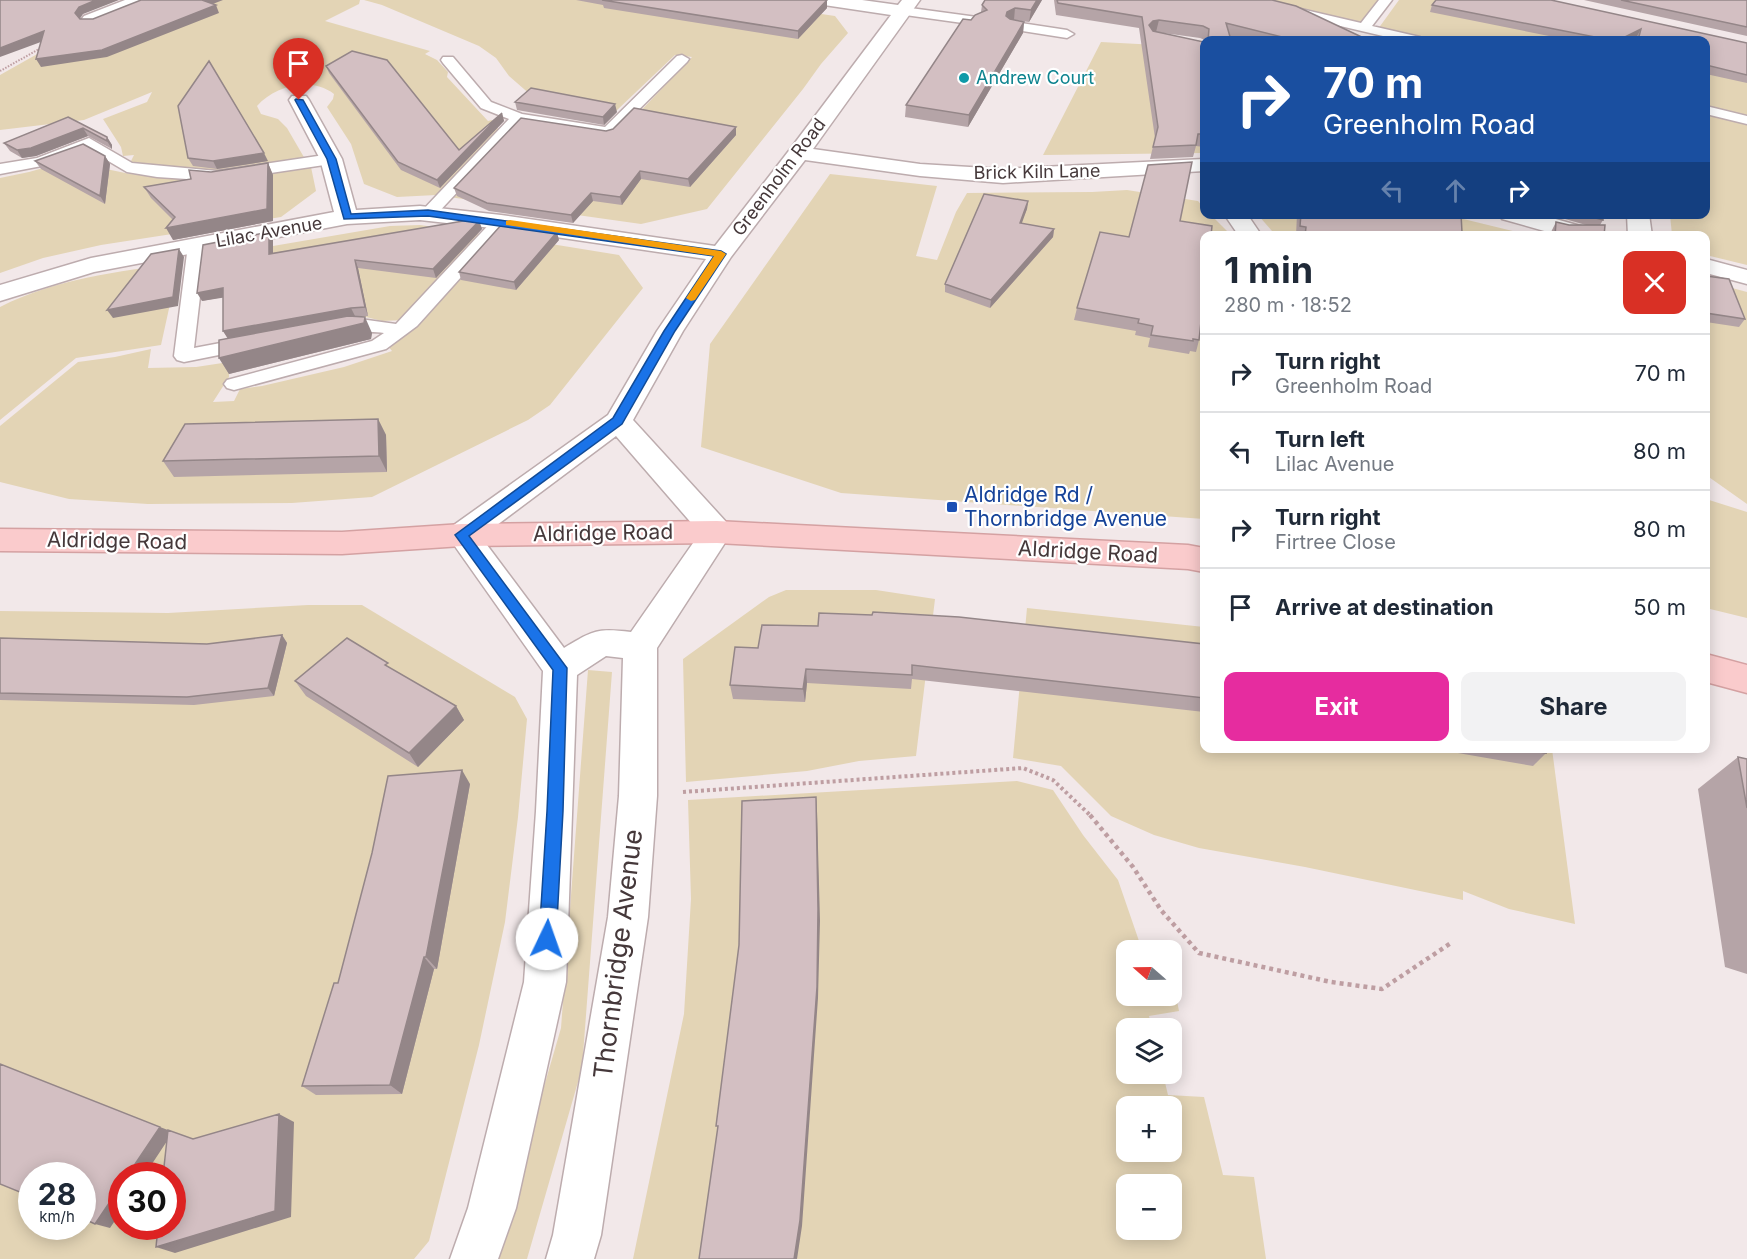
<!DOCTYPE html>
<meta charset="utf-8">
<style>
:root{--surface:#fff;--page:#f2f2f3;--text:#1f2937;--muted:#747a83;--line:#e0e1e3;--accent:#e62c9f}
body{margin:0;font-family:Inter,sans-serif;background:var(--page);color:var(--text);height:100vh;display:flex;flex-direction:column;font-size:22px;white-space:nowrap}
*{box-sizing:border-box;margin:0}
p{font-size:20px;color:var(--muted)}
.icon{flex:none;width:33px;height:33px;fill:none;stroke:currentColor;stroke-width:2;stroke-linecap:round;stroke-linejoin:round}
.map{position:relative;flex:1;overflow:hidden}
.sheet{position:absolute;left:1200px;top:231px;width:510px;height:522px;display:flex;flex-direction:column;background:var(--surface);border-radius:12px;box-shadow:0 3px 15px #0003}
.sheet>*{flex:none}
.guide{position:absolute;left:1200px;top:36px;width:510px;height:183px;border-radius:12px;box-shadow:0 3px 15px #0003;background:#1a4fa0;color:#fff;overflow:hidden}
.needle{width:39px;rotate:290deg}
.controls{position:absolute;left:1116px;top:940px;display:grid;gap:12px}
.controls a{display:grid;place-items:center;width:66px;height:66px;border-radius:12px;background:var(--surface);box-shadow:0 3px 15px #0003;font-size:30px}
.speed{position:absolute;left:18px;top:1162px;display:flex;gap:12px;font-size:30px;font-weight:700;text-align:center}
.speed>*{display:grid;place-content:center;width:78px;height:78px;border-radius:50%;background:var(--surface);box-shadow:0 3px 15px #0003;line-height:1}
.speed small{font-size:15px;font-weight:400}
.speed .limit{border:9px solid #d22;background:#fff;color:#111}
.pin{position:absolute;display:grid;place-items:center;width:51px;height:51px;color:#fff;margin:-62px -26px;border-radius:50% 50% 50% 0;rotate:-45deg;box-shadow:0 0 6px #0007}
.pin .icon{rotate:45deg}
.me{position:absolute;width:66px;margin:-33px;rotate:3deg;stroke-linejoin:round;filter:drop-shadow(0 0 4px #0008)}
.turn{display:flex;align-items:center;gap:21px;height:126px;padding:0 24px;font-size:27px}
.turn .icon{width:78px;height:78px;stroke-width:2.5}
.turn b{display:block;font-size:42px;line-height:51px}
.lanes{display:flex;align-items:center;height:57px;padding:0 24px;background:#0003;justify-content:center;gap:30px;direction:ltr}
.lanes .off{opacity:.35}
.round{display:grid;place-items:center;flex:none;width:63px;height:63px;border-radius:12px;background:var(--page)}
.summary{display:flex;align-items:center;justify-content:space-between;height:102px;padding:0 24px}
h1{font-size:36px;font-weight:700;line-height:45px}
.action{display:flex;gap:12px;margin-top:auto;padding:12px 24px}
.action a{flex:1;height:69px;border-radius:12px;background:var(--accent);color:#fff;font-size:24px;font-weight:700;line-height:69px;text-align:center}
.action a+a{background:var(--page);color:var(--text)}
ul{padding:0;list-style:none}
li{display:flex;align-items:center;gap:18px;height:78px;padding:0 24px;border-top:2px solid var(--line)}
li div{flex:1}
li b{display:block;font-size:22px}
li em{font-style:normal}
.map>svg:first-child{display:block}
.green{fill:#e3d4b5;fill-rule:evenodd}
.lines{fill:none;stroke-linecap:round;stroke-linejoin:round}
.lane-casing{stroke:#bdacae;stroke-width:3}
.street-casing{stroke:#bdacae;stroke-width:3}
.secondary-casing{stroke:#d4a1a2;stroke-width:3}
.path-far2{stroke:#be9ea2;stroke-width:2;stroke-dasharray:1.5 1.5;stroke-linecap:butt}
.path-far1{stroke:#be9ea2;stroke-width:4;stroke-dasharray:3 3;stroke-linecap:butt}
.path{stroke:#be9ea2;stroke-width:4.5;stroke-dasharray:4 4;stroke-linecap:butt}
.lane{fill:#fff;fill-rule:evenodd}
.street{fill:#fff;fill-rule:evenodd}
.secondary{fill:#facbcc;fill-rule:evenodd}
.wall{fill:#b5a4a7}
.shaded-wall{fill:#948688}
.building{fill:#d3bfc2;stroke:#948688;stroke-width:1.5}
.route{fill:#1a73e8;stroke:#114b97;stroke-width:1.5}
.slow{fill:#f59e0b}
.culture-dot{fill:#0f9aa8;stroke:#fff;stroke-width:2}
.transit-dot{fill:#1a4fb4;stroke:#fff;stroke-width:2}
.labels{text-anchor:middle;stroke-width:4.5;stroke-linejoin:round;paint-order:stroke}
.far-culture-label{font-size:18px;fill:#0d838f;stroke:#fff;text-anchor:start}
.far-street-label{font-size:18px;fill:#45383a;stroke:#fff}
.transit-label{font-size:21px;fill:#164399;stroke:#fff;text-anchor:start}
.street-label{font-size:21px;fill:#45383a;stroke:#fff}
.near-street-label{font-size:26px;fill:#45383a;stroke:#fff}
</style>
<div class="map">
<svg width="1747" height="1259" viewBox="0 0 1747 1259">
<rect width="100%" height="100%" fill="#f2e8e9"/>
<path class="green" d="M163 0H360L359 4 325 21 430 51 425 54 437 60 448 72 447 77 488 121 492 120 500 132 436 195 397 197 364 184 351 144 327 107 333 99 334 94C310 76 275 86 257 106L261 114 278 119 287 128 305 159 227 174 144 168 148 163H130L134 155 123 156 121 147 103 119 147 102 152 92 84 120 0 130V75L71 35Z
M364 0H727L835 16 848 33 821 64 803 89 707 209 641 224 449 197 519 124 602 137 632 120 692 57 675 55 615 112 532 96 509 76 496 58 479 46 382 5Z
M1269 0H1382L1366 20 1351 23Z
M1399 0H1496L1680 40H1429L1378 29Z
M1101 42 1194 47 1204 54V153L1043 155Z
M1706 46 1747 55V116L1706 105Z
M1706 113 1747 123V265L1706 255V236L1672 235 1670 215 1706 214Z
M68 161 130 174 185 177 210 182 311 167 316 191 281 217 101 245 43 258 0 273V178L29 172Z
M830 174 937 186 916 256 937 260 956 212 967 193 1092 192 1127 190 1198 201 1204 208V214L1211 215 1231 235 1204 236 1198 295 1204 300V519L841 493 701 447 710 344Z
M1258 215H1447L1529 235H1472L1470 231V236L1272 235V231Z
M420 225 482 234 405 320 382 321 358 315 232 253 390 226Z
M495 235 619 255 643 288 550 405 528 420 372 497 292 503 148 504 69 499 0 482V426L78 362 115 357 151 349 148 368 196 367 229 362V377L213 402 234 401 240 389 262 386 344 367 392 351 388 346Z
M179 263 161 345 76 358 0 420V307C57 278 118 272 179 263Z
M1706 281 1747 292V504L1706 475Z
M1706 499 1747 512V618L1706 608Z
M786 590H876L935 599 916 756 859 761 807 771 686 782 683 659 769 597Z
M308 605H362L515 697 527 719 518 817 505 922 479 1045 429 1241 414 1259H0V611L168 613ZM32 1176H82V1227H32ZM122 1176H172V1227H122Z
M1027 608 1204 627V748L1552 749 1575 924 1509 909 1463 891V900L1305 867 1199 848 1154 835 1111 816 1061 766 1013 758Z
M588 670 612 672 582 1068 527 1259H494L561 1028Z
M1017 781 1053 790 1083 835 1118 880 1139 941 1164 940 1166 951H1126V996H1172V976L1179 1011 1149 1016 1152 1029H1126V1074H1163L1168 1095 1204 1097 1223 1175 1254 1177 1266 1259H633L684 1014 691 899 688 800ZM1126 1107H1172V1152H1126ZM1126 1185H1172V1230H1126Z"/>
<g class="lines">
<g class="lane-casing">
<path id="lane" d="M1240 0H1262L1361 23 1379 0H1392L1372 26 1420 37 1422 40H1400L1242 3Z
M903 7 977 17 984 21 977 25 898 14 897 11 898 8Z
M1014 22 1067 30 1074 34 1067 38 1009 29 1007 26Z
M682 55 689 59 687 62 613 135 608 137 522 123 434 217H422L420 213 509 119 481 108 443 63 441 60 443 57H453L491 102 522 114 605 127 677 56Z
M1706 106 1747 116V124L1706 114Z
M89 138 132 163 217 171 331 154 339 159 331 164 217 181 157 177 127 172 88 149 47 165 0 174V164L37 158Z
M501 217 507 218 509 222 507 226 417 326 386 349 234 390 227 388 224 384 227 380 372 341 384 333C366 330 345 335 329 331L327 327 329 323 360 319 396 324 495 218Z
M197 240 203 241 206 245 194 348 252 337 259 339 261 343 259 347 184 362 177 360 174 356 188 245 191 241Z"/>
</g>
<g class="street-casing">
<path id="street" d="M125 0H150L147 4 96 24H84L81 20 84 16Z
M815 0H862L898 5 902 0H920L813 149 920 164 1003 169 1204 159V171L1003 183 920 176 805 160 731 257 683 331 633 420 728 524 732 532 657 648V796L648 917 601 1235 594 1259H546L553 1235 608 917 619 796 623 658 606 656 577 675 566 982 516 1208 498 1259H450L468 1208 524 982 536 811 543 671 447 535 451 527 608 415 657 331 706 259 501 229 420 220 347 224 94 272 0 301V285L91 258 334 212 320 159 289 100 292 96H306L309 100 342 159 356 210 420 206 501 215 715 246 791 148 891 15 824 5 818 4ZM616 436 700 533 631 632C597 628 594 630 564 648L481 537Z
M1224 214H1247L1262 236H1239Z
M1499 214H1538L1598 231 1601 236H1562L1502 219Z
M1627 214H1649L1652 236H1628Z
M1706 259 1747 270V284L1706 273Z"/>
</g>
<g class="secondary-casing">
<path id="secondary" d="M717 521 1188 545 1204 548V572L1188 569 717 543 462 546 342 554 0 551V529L342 532 462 524Z
M1706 654 1747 665V693L1706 682Z"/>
</g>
<path class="path-far2" d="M0 71 41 48"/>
<path class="path-far1" d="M683 792 1023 768 1053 780 1091 816"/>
<path class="path" d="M1090 815 1133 867 1161 910 1199 953 1331 982 1382 989 1451 943"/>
<use href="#lane" class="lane"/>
<use href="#street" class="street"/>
<use href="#secondary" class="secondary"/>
</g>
<path class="wall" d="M576 0H825L827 8 798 39 604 8 603 5Z
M1042 0 1029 22 1014 20 1024 22 1023 33 968 127 905 117 906 105 971 20 981 12 982 5Z
M1054 0H1272L1368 40H1246L1230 36 1231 40H1205L1200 38 1156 32 1204 42V147L1196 146 1193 157 1150 159 1155 138 1139 28 1056 15Z
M1584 0H1747V36Z
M1432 5 1747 43V83L1706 74V40H1636L1637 36 1629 40H1569L1430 12Z
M326 66 459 150 502 113 504 121 440 188 401 170 329 73Z
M515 102 617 112 604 125 517 110Z
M68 117 107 137 112 145V149L88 136 36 156 22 158 10 151 4 143Z
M606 131 736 135 690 187 641 179 622 205 593 201 573 223 489 211 457 196 454 188Z
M105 156 110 164 105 204 41 169 35 161Z
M188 158 268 161 217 169 193 166Z
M268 163 273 175V221L173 240V220L151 198 144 187 191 179 211 172Z
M1028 201 1027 209 1021 223 1054 229 1053 237 990 308 945 292V284Z
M1297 214H1461L1462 232 1491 236H1296Z
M1551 214H1603V220L1600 225 1604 236H1549L1556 222 1569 225H1586L1551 215Z
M479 221 482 229 436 278 358 268 368 316H351L372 333 371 339 229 374 219 358 228 338 223 331V297L202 301 273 240V253Z
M1129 237 1199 340 1196 352 1190 351 1189 354 1148 347 1150 338 1135 335 1136 331 1074 320 1077 308Z
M559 240 516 290 461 280 459 272Z
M1706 276 1745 319 1739 327 1706 322Z
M378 419 386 435 387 472 174 477 163 461Z
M282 635 287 643 274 696 194 705 0 700V638L207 644Z
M1204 644V712L912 679 911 689 807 683 805 702 733 699 730 685 758 648Z
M295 681 456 706 464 720 418 767 306 696Z
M1429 748H1545L1546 753 1533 766Z
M1738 757 1747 759V974L1725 967 1698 789Z
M470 784 437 969H434L402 1094 316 1095 302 1086 338 983 372 853Z"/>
<path class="shaded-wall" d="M96 0H119L83 14 79 20 75 13 79 7Z
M202 0H223L205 7Z
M827 0V8L798 39V31Z
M1037 0H1042L1029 22 1031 10Z
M216 5 219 13 107 57 41 67 36 59Z
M1015 8 1014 20 1006 24 1007 12Z
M1159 20 1156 32 1147 37 1149 25 1153 21Z
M1024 22 1023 33 968 127 969 115Z
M1641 29 1637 36 1629 40H1619Z
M44 31 49 39 0 57V48Z
M615 104 617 112 604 125 603 117Z
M502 113 504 121 440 188 437 180Z
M736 127V135L690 187 688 179Z
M83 128 88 136 36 156 22 158 17 150Z
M107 137 112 145V149L107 141Z
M264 153 268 161 217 169 213 161Z
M105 156 110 164 105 204 100 196Z
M268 163 273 175V221L173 240 166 228Z
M640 171 641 179 622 205 620 197Z
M591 193 593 201 573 223 571 215Z
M1028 201 1027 209 1019 231 1020 223Z
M479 221 482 229 436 278 433 269Z
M1054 229 1053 237 990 308 991 300Z
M269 232 273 240V262L269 254Z
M557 232 559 240 516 290 514 282Z
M179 249 184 257 178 306 113 318 107 310Z
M355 260 358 268 368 316 365 307Z
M223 288 227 297 202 301 197 293Z
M351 308 355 316 228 339 223 331Z
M365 317 372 333 371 339 229 374 219 358Z
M378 419 386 435 387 472 379 456Z
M282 635 287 643 274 696 268 688Z
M806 669 807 683 805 702 803 689Z
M456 706 464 720 418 767 409 753Z
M462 770 470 784 437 969 426 957Z
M816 797 817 811 820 921 818 998 802 1226 797 1259H794Z
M424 957 434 969 402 1094 390 1085Z
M279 1114 294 1122 291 1217 175 1253 156 1247Z
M160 1127 173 1132 144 1176H127Z
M122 1184V1210L110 1228 95 1224Z"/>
<path class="building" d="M0 0H96L79 7 75 13 80 19H93L141 0H202L216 5 102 50 36 59 44 31 0 48Z
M602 0H827L798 31Z
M985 0H1037L1031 10 1015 8 1007 12 1006 16 1010 19 1024 22 969 115 906 105 963 19 971 20 975 15 987 10 982 5Z
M1057 0H1272L1296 6 1368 40H1294L1226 23 1231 40H1208L1209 29 1203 26 1159 20 1153 21 1149 25 1153 31 1204 42V134H1198L1196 145 1153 147 1158 127 1142 17 1058 3Z
M1436 0H1551L1747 43V75L1706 65V40H1638L1641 29 1619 40H1610L1432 5Z
M1621 0H1747V27Z
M352 51 387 60 459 150 502 113 437 180 398 162 326 66Z
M209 61 264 153 213 161 188 158 178 106Z
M531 88 615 104 603 117 515 102Z
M634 108 736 127 688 179 640 171 620 197 591 193 571 215 487 203 454 188 521 118 606 131 613 129Z
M68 117 107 137V141L83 128 31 148 17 150 4 143Z
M83 144 105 156 100 196 35 161Z
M1192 162 1180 221 1212 226 1211 236H1204V294L1199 340 1193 339V341L1151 335 1153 326 1138 323 1139 319 1077 308 1100 232 1129 237 1148 165Z
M268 163 267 209 166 228 175 217 144 187 191 179 189 170 211 172Z
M984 194 1028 201 1020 223 1054 229 991 300 945 284Z
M1301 214H1461L1462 232 1491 236H1305L1306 227 1300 226Z
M1581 214H1603V220Z
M469 220 479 221 433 269 355 260 365 307 351 308 223 331V288L197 293 203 245 269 232V254Z
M1556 222 1569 225H1605L1604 236H1555Z
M502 224 557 232 514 282 459 272Z
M179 249 173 297 107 310 151 254Z
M1706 276 1729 279 1745 319 1706 313Z
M348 316 365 317 364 323 219 358V340Z
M378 419 379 456 163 461 185 424Z
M873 612 959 617 1204 644V698L912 665V675L806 669 803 689 730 685 735 647 758 648 762 625 818 626 819 613 872 615Z
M282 635 268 688 187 697 0 693V638L207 644Z
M347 638 388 663 385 665 456 706 409 753 295 681Z
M1517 748H1545L1546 753Z
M1738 757 1747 759V808Z
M462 770 426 957H424L390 1085 302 1086 334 983H338L372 853 388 776Z
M816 797 818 909 817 987 800 1220 794 1259H699L718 1126H716L739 945 742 801Z
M0 1064 160 1127 127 1176H122V1184L95 1224 82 1218V1176H32V1197L0 1184Z
M279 1114 275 1211 156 1247 158 1227H172V1176H163L168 1130 193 1139Z"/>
<path class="route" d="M296 99 303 100 336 159 351 214 428 210 721 251 726 254 675 331 622 424 469 536 567 668 563 811 556 939 553 945 547 947 541 945 539 939 547 811 553 670 455 535 613 418 664 331 714 256 428 216 344 219 327 159 295 100Z"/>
<path class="slow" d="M510 220 721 251 726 254 695 300 691 301 686 298 714 256 506 225V221Z"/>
<circle class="culture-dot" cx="964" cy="78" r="6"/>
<rect class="transit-dot" x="946" y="501" width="12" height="12" rx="3"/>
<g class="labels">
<g class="far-culture-label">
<text x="976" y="84">Andrew Court</text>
</g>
<g class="far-street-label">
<text transform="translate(1037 172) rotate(-1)" y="6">Brick Kiln Lane</text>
<text transform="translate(779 177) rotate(-53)" y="6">Greenholm Road</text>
<text transform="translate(269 232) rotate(-10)" y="6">Lilac Avenue</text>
</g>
<g class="transit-label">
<text x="964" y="502">Aldridge Rd /<tspan x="964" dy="24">Thornbridge Avenue</tspan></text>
</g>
<g class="street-label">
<text transform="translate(603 533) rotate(-1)" y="7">Aldridge Road</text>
<text transform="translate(117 541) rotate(1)" y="7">Aldridge Road</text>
<text transform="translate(1088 552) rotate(3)" y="7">Aldridge Road</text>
</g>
<g class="near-street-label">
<text transform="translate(618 954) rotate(-83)" y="9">Thornbridge Avenue</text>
</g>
</g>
</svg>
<div class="controls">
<a><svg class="needle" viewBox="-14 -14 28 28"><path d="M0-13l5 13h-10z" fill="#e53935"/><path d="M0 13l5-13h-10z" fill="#747a83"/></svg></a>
<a><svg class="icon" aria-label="layers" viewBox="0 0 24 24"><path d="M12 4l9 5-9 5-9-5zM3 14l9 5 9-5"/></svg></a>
<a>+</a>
<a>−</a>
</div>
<div class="speed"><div>28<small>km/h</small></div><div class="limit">30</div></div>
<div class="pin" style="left:299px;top:100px;background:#d93025"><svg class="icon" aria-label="arrive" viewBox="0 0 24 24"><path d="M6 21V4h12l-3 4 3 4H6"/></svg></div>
<svg class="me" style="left:547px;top:939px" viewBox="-20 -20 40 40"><circle r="19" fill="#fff"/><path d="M0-13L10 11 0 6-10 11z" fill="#1a73e8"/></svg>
<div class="guide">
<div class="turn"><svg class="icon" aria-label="right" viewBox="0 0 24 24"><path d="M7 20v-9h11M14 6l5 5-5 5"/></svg><div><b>70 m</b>Greenholm Road</div></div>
<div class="lanes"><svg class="icon off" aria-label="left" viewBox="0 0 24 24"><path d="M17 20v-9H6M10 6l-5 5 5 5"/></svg><svg class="icon off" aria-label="ahead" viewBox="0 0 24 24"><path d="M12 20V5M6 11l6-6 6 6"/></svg><svg class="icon" aria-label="right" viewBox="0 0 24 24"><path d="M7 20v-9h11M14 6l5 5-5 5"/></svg></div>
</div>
<section class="sheet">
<div class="summary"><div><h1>1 min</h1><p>280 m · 18:52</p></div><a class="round" style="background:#d93025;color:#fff"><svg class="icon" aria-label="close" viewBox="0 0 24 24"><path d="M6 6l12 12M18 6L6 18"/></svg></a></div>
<ul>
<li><svg class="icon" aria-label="right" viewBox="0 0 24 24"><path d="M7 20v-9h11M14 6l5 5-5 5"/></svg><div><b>Turn right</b><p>Greenholm Road</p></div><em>70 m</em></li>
<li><svg class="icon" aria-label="left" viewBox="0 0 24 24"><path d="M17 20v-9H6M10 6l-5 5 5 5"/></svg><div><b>Turn left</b><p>Lilac Avenue</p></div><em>80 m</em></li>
<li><svg class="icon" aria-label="right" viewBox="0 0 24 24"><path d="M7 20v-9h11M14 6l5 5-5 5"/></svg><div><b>Turn right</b><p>Firtree Close</p></div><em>80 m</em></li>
<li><svg class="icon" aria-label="arrive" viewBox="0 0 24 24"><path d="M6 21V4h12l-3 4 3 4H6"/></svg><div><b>Arrive at destination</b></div><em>50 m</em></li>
</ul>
<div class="action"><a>Exit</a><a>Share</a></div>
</section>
</div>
